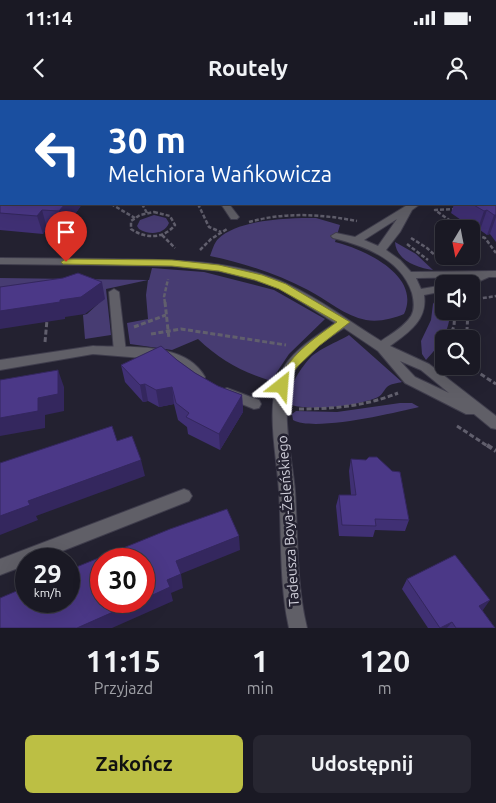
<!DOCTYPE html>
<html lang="pl">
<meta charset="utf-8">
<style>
:root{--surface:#1a1924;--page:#272631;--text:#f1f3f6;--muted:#9fa0a6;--line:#383841;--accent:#bcbf44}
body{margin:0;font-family:Ubuntu,sans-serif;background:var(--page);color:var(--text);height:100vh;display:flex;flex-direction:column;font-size:19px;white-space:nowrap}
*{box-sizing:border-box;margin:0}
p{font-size:16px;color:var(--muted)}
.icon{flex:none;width:28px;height:28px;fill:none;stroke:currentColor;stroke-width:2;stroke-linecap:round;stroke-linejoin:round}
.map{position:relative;height:528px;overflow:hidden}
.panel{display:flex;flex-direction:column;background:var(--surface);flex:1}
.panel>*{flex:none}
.hud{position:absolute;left:0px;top:0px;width:496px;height:105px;box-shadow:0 5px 20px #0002,0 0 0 1px var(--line);background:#1a4fa0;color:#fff;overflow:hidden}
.needle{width:32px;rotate:190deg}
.controls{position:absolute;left:435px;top:120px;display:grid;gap:10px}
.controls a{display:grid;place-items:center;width:45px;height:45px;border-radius:8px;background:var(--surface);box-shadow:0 5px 20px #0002,0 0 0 1px var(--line);font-size:25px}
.speed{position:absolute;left:15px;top:448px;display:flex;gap:10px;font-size:25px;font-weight:700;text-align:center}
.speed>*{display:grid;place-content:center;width:65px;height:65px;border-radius:50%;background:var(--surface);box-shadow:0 5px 20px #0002,0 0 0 1px var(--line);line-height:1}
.speed small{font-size:12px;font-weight:400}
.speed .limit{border:8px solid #d22;background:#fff;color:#111}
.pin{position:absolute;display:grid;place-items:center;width:42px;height:42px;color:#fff;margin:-51px -21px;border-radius:50% 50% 50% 0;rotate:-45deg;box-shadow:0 0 5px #0007}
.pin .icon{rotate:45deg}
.me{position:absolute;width:55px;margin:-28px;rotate:28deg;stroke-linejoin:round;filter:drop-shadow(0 0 4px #0008)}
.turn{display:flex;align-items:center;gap:18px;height:105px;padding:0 25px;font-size:22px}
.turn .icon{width:65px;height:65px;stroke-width:2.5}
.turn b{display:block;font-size:35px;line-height:42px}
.eta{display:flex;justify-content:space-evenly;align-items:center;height:85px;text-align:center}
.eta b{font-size:30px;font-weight:700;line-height:35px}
.action{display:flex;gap:10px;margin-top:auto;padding:10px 25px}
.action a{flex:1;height:58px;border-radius:8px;background:var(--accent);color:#111;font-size:20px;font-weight:700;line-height:58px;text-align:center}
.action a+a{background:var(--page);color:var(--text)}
.status{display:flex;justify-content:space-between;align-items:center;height:35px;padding:0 25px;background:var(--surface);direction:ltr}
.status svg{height:14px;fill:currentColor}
header{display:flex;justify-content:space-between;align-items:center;height:65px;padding:0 25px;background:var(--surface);font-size:22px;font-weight:700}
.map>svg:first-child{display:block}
.green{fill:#473c72}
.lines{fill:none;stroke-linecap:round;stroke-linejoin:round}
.lane-casing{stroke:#3f3d4c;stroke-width:2}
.street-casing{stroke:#3f3d4c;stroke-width:2}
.path-far3{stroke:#615f6d;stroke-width:2;stroke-dasharray:3 2;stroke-linecap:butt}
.path-far2{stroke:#615f6d;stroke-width:2.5;stroke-dasharray:4 2;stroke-linecap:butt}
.path-far1{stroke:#615f6d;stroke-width:3;stroke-dasharray:5 2.5;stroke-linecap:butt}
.path{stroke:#615f6d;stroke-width:4;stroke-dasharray:6 3;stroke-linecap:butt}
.lane{fill:#605f67;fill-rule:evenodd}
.street{fill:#605f67;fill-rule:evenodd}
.wall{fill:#403074}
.shaded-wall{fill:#34275e}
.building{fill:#4b3887;stroke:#34275e}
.route{fill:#bcbf44;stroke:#7a7c2c}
.labels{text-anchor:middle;stroke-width:5;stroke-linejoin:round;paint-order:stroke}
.street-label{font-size:14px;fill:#d2d1dc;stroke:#232130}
</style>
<div class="status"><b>11:14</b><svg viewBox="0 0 49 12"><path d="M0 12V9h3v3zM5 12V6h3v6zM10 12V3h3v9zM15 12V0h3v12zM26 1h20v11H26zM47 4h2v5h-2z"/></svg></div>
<header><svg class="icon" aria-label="back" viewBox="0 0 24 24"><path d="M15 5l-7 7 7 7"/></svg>Routely<svg class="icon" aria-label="person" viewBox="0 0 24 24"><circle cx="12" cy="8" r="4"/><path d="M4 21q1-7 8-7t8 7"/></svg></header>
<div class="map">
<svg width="496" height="528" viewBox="0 0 496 528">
<rect width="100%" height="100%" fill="#232130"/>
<path class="green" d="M154 115 166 118 169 123C164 135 149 135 139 129L137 126 140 120Z
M316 118 340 125 335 142C363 149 422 175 404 214 392 219 379 222 366 220 345 216 327 200 308 190 277 174 244 163 210 156 212 151 214 143 218 139 238 119 289 118 316 118Z
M395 142 416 154 433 170C417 168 396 160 395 142Z
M152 168 204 172 274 190 325 219 289 254 271 281C242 272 220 260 198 239L172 250 130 244 127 223 148 219 146 195 148 180 106 189 111 235 85 239 83 215 87 214 98 204 0 203V178L149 180Z
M444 194V211H450C450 231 439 246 426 260L422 254 421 241 431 220 433 204 436 199Z
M349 235 402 282C398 283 390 284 387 287 383 291 382 296 376 298 356 306 312 311 291 305 286 289 300 269 310 258 317 250 339 241 349 235Z
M400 303H412L419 307C394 313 314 332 293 320L292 314 296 311 337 312Z"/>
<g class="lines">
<g class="lane-casing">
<path id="lane" d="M114 189 119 192 126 252 120 256 114 252 109 192Z"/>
</g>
<g class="street-casing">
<path id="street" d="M144 0H151L152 1H144Z
M221 104H229L239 117 237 119H231Z
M409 104H420L412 110 400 132 386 150 400 160 411 172 496 171V177H489L471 185 458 184 474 177 416 178 421 189 444 185V191L424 195C428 220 408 233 390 246L429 264 496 316V329L491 328 474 314H466L405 283 378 251 344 228C326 240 302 254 293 274 279 306 292 357 295 391 298 437 296 483 307 528H289C279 483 282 437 279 391 277 356 265 307 280 274 291 251 315 237 335 223L279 188 255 180 219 171 172 166 0 164V158C38 158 76 159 114 159 172 160 234 159 287 184 320 199 350 222 381 241 391 234 404 227 411 216 415 209 414 201 412 193 401 159 365 146 333 138L331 136 336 133 355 137ZM397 119 378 146 364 140ZM400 261 421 270 449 293 415 277Z
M93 246C128 248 185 241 205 277L204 280H194L178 265 167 260 93 254 0 270V260Z
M227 288 259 300 261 304 259 308 254 309 222 296 220 293 222 290Z
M184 389 189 391 192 396 189 401 42 459H26V465L0 475V459Z"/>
</g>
<path class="path-far3" d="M369 0 373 1
M34 1 38 0
M68 1 72 0"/>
<path class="path-far2" d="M111 104 135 118
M142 104 147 113
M198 104 209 127 221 132
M456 109 435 110 462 129
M154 112 170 116 175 125C164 139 145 139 131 129V121L140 115Z
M249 122C285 112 320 114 357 121
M471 133 485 138 496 153
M162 135 175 148
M411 138 427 148 439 159
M407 144 428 160
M200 150 211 139 227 129
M471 200 496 196
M165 203 164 197 168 179"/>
<path class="path-far1" d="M165 202 169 239
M134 227 166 215
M151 234 181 229 286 245
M449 239 454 226 455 211
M464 239 467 230 468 211
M45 242 47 220
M438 255 444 247
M468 266 496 284
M299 309C333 309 366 306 398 293
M457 326 489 347"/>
<path class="path" d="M487 345 496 351"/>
<use href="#lane" class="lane"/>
<use href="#street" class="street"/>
</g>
<path class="wall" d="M185 0H229L230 1H187Z
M0 73 1 104H82L64 130 47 128 43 134 0 130Z
M496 91V142L490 134 487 135 480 130 477 131 451 113 454 104H495Z
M177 260 195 273 218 286 242 295 243 312 220 350 188 334 187 327 178 320 174 304 159 307 148 301 143 302 125 282 121 265Z
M351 359 409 420 405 431 375 430 373 437 339 436 336 406 339 395H351L349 371Z
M407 479 482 510 495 528H428L402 489Z"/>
<path class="shaded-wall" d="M486 0H493L492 1H484Z
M65 104H82L64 130 59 111Z
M42 110 47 128 43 134 37 116Z
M487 110 480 130 477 131 484 111Z
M494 115H496V117L490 134 487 135Z
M102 182 105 199 85 214 65 217V219L0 229V211L60 200Z
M58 270 64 287V311L45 315V328L0 336V318L38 298Z
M145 284 148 301 143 302 140 285Z
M172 287 174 304 159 307 156 290Z
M242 295 243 312 220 350 219 334Z
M141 360 145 376 36 416 38 420 0 435V416L28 401Z
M239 436 240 450 178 475 176 461Z
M181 474 183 488 171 493 173 501 112 528H77L138 501H144V499L167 480Z
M490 500 483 510 472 516 479 506Z
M452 522 447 528H440Z"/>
<path class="building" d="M199 0H229L230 1H200Z
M304 0H332L333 1H304Z
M448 0H486L484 1H446Z
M0 73H1V104H65L59 111 42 110 37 116 0 113Z
M495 91H496V115H494L487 110 484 111 472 104H495Z
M78 173 102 182 81 197 60 200V202L0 211V187L63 178Z
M161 246 177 260 195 273 218 286 242 295 219 334 186 317 189 313 176 303 172 287 156 290 145 284 140 285 121 265Z
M58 270V294L38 298V311L0 318V280Z
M112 326 117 341 132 336 141 360 28 401 30 405 0 416V363Z
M369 357H377L392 371 400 372 409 420 375 419 376 426 342 425 339 395H356L351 359 366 360Z
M227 409 239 436 176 461 181 474 167 480 170 487 144 499V459H101V501H138L77 528H0V498L26 487V501H69V470L170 429Z
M455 455 490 500 479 506 495 528H456L452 522 440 528 407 479Z"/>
<path class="route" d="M66 159 172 160 219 165 262 175 286 184 350 222 319 246 299 265 292 273 286 289 282 290 276 286C288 256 312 240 337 222L279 189 255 180 219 171 172 166 63 164 61 162Z"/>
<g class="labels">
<g class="street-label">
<text transform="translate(288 421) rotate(-94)" y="5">Tadeusza Boya-Żeleńskiego</text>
</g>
</g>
</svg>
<div class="controls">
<a><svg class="needle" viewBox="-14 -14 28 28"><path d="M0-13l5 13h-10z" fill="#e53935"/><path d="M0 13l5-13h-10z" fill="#9fa0a6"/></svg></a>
<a><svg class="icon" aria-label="sound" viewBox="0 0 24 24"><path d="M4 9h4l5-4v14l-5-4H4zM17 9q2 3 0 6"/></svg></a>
<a><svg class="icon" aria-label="search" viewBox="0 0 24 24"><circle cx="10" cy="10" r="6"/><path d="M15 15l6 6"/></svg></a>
</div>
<div class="speed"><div>29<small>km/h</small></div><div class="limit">30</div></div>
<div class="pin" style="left:66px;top:162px;background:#d93025"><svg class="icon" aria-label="arrive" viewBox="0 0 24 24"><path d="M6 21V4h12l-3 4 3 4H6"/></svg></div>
<svg class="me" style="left:282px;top:286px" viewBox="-20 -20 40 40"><path d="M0-17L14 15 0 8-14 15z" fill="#bcbf44" stroke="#fff" stroke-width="4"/></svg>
<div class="hud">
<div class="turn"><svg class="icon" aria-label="left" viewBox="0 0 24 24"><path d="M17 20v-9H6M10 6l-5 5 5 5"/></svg><div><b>30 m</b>Melchiora Wańkowicza</div></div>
</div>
</div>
<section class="panel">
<div class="eta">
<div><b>11:15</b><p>Przyjazd</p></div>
<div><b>1</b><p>min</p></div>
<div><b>120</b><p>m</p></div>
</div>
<div class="action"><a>Zakończ</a><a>Udostępnij</a></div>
</section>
